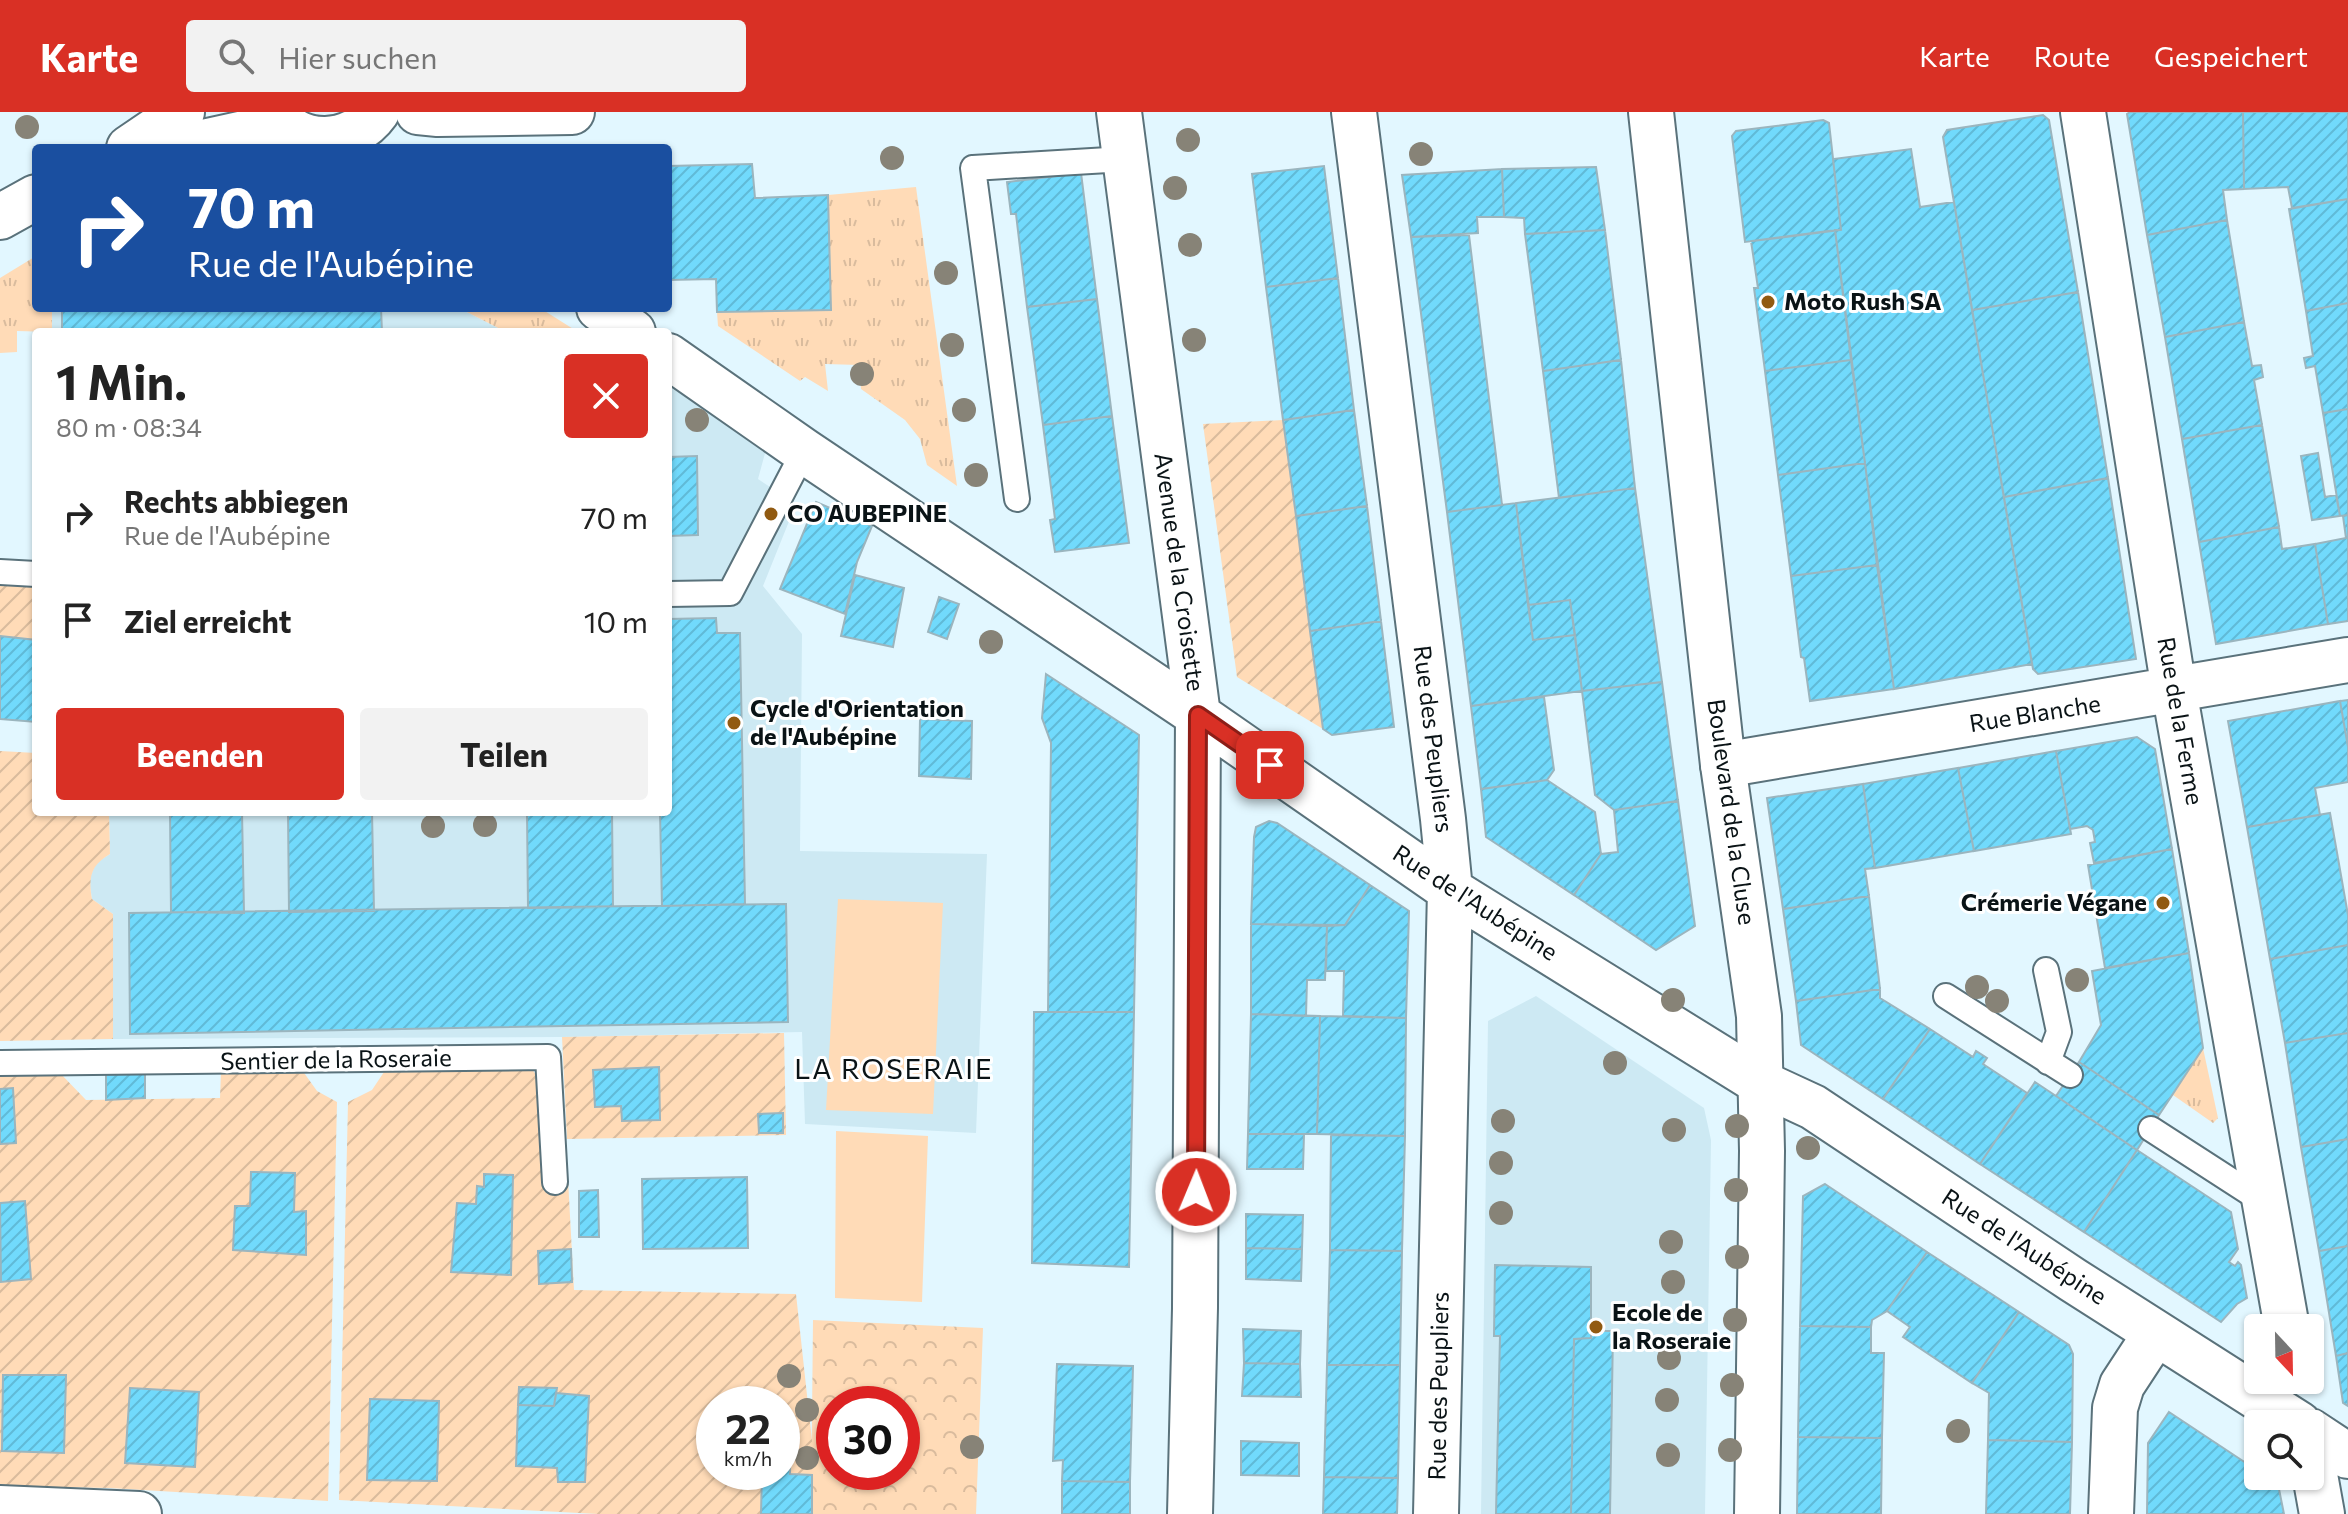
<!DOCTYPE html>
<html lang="de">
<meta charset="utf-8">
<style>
:root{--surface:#fff;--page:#f2f2f2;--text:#222;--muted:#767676;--accent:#d93025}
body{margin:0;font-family:Commissioner,sans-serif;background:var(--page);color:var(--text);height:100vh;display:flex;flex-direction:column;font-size:30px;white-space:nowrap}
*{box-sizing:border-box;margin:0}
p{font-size:26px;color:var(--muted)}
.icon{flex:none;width:44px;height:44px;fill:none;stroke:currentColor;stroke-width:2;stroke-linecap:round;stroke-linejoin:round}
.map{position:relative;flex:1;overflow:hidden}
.panel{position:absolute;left:32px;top:216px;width:640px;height:488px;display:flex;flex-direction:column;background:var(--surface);border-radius:8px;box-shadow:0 2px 6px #0004}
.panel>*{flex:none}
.hud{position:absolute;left:32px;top:32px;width:640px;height:168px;border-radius:8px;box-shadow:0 2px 6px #0004;background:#1a4fa0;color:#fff;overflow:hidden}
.needle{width:52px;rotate:158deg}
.fabs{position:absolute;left:2244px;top:1202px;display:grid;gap:16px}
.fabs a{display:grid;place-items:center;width:80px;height:80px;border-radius:8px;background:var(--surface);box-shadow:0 2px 6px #0004;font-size:40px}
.speed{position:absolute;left:696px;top:1274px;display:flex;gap:16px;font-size:40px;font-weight:700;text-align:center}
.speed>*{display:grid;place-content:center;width:104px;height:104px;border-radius:50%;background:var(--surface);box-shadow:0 2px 6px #0004;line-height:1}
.speed small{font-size:20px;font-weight:400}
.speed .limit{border:12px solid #d22;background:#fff;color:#111}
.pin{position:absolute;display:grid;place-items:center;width:68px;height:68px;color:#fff;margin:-34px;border-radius:16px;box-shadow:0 4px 12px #0006}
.me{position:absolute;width:88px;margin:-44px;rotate:1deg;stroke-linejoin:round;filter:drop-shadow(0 0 6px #0008)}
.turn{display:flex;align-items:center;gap:28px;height:168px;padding:0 24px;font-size:36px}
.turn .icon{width:104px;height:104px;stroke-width:2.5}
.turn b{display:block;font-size:56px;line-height:68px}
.round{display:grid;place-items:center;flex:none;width:84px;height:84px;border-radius:8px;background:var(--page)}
.overview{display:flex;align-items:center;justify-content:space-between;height:136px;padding:0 24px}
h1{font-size:48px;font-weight:700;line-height:60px}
.button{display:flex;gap:16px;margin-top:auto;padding:16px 24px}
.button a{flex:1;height:92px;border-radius:8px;background:var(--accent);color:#fff;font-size:32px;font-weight:700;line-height:92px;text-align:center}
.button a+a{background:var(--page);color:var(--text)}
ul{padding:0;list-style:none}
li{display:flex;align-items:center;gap:24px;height:104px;padding:0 24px}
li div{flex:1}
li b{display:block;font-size:30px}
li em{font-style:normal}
header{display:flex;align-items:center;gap:48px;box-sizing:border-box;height:112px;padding:0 40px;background:var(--accent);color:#fff}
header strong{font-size:38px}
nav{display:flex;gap:44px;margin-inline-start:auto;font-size:28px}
.search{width:560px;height:72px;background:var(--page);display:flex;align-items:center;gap:20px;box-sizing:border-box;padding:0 28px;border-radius:8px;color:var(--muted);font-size:30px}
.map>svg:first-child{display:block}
.built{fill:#cde9f3}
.grass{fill:url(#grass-tufts)}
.forest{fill:url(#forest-crowns);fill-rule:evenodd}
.garden{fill:url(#garden-furrows);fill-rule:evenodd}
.pitch{fill:#ffdbb7}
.building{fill:url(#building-hatch);stroke:#9bb5be;stroke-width:2}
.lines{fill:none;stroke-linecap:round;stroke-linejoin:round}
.lane-casing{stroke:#5a727b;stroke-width:28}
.street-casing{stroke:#5a727b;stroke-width:48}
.secondary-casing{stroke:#5a727b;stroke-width:48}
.lane{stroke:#fff;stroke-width:24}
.street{stroke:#fff;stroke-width:44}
.secondary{stroke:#fff;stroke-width:44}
.tree{fill:#878377}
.route-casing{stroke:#8d1f18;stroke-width:20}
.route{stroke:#d93025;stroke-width:14}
.poi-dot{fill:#915a11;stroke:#fff;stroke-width:3}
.labels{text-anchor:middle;stroke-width:6;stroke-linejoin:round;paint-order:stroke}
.poi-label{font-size:24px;font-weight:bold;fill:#0a1316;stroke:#fff;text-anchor:start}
.street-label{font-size:24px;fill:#0a1316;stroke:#fff}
.quarter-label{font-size:28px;letter-spacing:2px;fill:#0a1316;stroke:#fff}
</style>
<header>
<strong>Karte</strong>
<div class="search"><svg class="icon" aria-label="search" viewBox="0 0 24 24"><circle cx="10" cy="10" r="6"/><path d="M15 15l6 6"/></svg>Hier suchen</div>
<nav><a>Karte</a><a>Route</a><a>Gespeichert</a></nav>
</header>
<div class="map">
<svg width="2348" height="1402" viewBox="0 0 2348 1402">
<defs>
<pattern id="grass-tufts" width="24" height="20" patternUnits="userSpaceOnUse" patternTransform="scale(2)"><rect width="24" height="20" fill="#ffdbb7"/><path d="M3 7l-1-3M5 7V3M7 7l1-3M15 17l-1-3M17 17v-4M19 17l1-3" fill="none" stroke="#d9bb9d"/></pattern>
<pattern id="forest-crowns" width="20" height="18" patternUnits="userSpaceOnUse" patternTransform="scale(2)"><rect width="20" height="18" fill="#ffdbb7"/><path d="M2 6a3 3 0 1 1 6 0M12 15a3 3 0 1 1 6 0" fill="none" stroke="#d9bb9d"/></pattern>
<pattern id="garden-furrows" width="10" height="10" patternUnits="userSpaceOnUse" patternTransform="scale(2)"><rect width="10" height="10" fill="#ffdbb7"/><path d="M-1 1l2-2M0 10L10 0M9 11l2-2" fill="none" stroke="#d9bb9d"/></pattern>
<pattern id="building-hatch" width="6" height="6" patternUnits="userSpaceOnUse" patternTransform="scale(2)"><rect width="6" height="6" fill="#71dafc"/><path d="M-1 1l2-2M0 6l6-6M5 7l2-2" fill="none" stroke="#60bad7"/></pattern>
</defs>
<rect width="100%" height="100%" fill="#e2f7ff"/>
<path class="built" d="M52 196H459L506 220H52Z
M668 274 767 334 758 367 796 392 763 474 802 522 800 739 987 742 976 1021 805 1012 802 920 562 925 113 927V802L92 787 89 768 96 751 110 742 109 700H668Z
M1536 884 1704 996 1711 1028 1705 1402H1481L1488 909Z"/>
<path class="grass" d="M916 75 957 374 927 353 920 327 905 308 861 277 859 253 825 252 828 279 805 265 800 269 718 214 717 200 831 197 828 83Z
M36 144V196H52V220L17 219V240L0 241V166Z
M459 196H540L578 220H506Z
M2203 936 2218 1006 2213 1011 2173 983Z"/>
<path class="forest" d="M813 1208 983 1216 976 1402H811ZM834 1292H902V1360H834Z"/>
<path class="garden" d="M1283 308 1323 617 1237 565 1203 312Z
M0 473 36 475V528L0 524Z
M0 639 36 641V700H109L110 742C91 753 88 765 92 787L113 802V927L0 929Z
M784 921 786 1023 567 1027 562 925Z
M529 953 537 964 543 1070 568 1067 574 1178 796 1182 812 1329V1402H598L339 1388 348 990 372 978 386 957ZM714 1292H782V1360H714Z
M302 958 317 979 337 990 328 1389 109 1376 0 1374V961L58 959 86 988 220 986 221 959Z"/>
<path class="pitch" d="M838 787 943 791 933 1002 826 998Z
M836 1019 928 1024 922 1190 835 1186Z"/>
<path class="building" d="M2130 0H2243L2244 77 2223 78 2227 108 2147 123 2127 2Z
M2243 0H2348V87L2292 96 2288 75 2244 77Z
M2043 3 2049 8 2078 180 1972 198 1943 25 1947 18Z
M1823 8 1829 11 1841 118 1745 130 1732 24 1736 19Z
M1911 37 1920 95 1954 90 2032 552 1894 577 1835 118H1841L1833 47Z
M752 52 755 86 828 83 831 198 717 200 716 167 668 168V54Z
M1324 54 1338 166 1266 175 1252 62Z
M1596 55 1605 118 1525 122 1524 106 1504 105 1502 57Z
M1502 57 1504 105H1477L1478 121 1411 125 1402 63Z
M1081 61 1097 187 1027 195 1016 102H1011L1007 70Z
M2348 87V191L2306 199 2289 97Z
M2227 108 2244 210 2165 225 2147 123Z
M1605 118 1621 248 1543 259 1525 122Z
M1835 118 1851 248 1765 259 1754 176H1758L1751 129Z
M1469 123 1502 393 1447 400 1411 125Z
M1338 166 1354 298 1283 308 1266 175Z
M2078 180 2108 366 2004 385 1972 198Z
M1097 187 1112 304 1043 313 1027 195Z
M2348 191V297L2323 301 2315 254 2306 256 2304 246 2313 244 2306 199Z
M62 196H381L382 220H62Z
M2244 210 2252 254 2261 253 2263 265 2254 268 2262 313 2182 327 2165 225Z
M1621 248 1635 376 1559 386 1543 259Z
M1851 248 1865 351 1778 363 1765 259Z
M2348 297V403L2340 404 2323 301Z
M1354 298 1367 394 1296 404 1283 308Z
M1112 304 1129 431 1055 440 1050 408 1055 407 1043 313Z
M2262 313 2279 415 2199 430 2182 327Z
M2318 341 2325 385 2336 383 2340 404 2312 408 2301 344Z
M697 344 698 423 668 424V345Z
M1865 351 1877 453 1791 464 1778 363Z
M2108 366 2136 547 2038 562 2033 557 2004 385Z
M1635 376 1662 570 1582 579 1570 488 1528 493 1516 391Z
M816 390 872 414 857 450 845 502 780 477Z
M1516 391 1533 528 1575 523 1582 579 1471 594 1447 400Z
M1367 394 1381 509 1310 519 1296 404Z
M2348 403V509L2328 512 2315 432 2346 426 2343 404Z
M2279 415 2282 437 2315 432 2328 512 2216 532 2199 430Z
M1877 453 1894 577 1810 589 1804 546 1801 545 1791 464Z
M855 463 904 476 893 535 841 524Z
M939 485 959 492 947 527 928 520Z
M1570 488 1575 523 1533 528 1528 493Z
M716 506 717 521H740L745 792 662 794 660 700H668V507Z
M1381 509 1394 615 1332 623 1323 617 1310 519Z
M0 524 36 528V610L0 607Z
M1046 562 1139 623 1134 900H1048L1051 631 1042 606Z
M1662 570 1678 689 1614 698 1595 683 1582 579Z
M1544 585 1554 658 1547 668 1481 677 1471 594Z
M2348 588V635L2340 589Z
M2340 589 2348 635V670L2315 676 2320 703 2247 715 2228 609Z
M920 607 972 609 971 667 919 664Z
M2137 625 2155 637 2172 737 2094 751 2090 731 2095 730 2093 718 2087 714 2070 717 2056 639Z
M2056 639 2071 722 1974 739 1958 656Z
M1958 656 1974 739 1875 756 1863 672Z
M1547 668 1595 700 1601 742 1574 783 1486 725 1481 677Z
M1863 672 1875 756 1865 757 1869 784 1783 797 1767 686Z
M1678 689 1695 814 1656 838 1574 783 1601 742 1618 740 1614 698Z
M170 700H242L244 801 171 800Z
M288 700H372L374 799 289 800Z
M527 700H612L613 795 528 796Z
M2330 701 2348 803V833L2270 847 2247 715Z
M1269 709 1277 711 1370 773 1345 813 1251 812 1254 725 1256 715Z
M2172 737 2189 841 2105 856 2088 753Z
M1370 773 1409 799 1406 906 1343 904 1344 859H1326L1327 814 1345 813Z
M1869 784 1880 877 1796 889 1783 797Z
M786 792 788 910 130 922 129 801Z
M1251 812 1327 814 1325 868H1307L1306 904 1251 902Z
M2348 833V921L2285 931 2270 847Z
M2189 841 2203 936 2159 1003 2079 950 2101 913 2092 859Z
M1880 877V886L1930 917 1883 987 1801 933 1796 889Z
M1034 900H1134L1129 1155 1032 1151Z
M1251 902 1320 904 1317 1022H1248Z
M1320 904 1406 906 1405 1024 1317 1022Z
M1930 917 1973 945 1976 939 1987 946 1983 952 2027 981 1980 1052 1883 987Z
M2348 921V1027L2301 1035 2285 931Z
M2079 950 2159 1003 2137 1038 2056 984Z
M659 955 660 1008 622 1009 621 994 595 995 593 958Z
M145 961V986L106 988V962Z
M2035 970 2137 1038 2084 1120 1980 1052Z
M13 976 16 1031 0 1032V977Z
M783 1001V1021H759L758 1002Z
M1248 1022H1304L1303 1057H1247Z
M1331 1023 1405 1024 1402 1139 1330 1138Z
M2348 1027V1134L2319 1139 2301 1035Z
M2137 1038 2231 1100 2238 1137 2229 1150 2235 1154 2238 1150 2241 1153 2247 1186 2237 1192 2221 1210 2084 1120Z
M251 1060 295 1061 294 1100 306 1099V1143L233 1138 235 1094H250Z
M484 1062 513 1063 511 1163 451 1160 457 1091 476 1092 477 1074 484 1075Z
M747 1065 748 1136 643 1137 642 1067Z
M1825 1072 1927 1140 1887 1199 1872 1208 1871 1215 1800 1214 1803 1084Z
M598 1078 599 1125H579V1079Z
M25 1089 31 1167 1 1170 0 1091Z
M1246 1102 1303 1103 1302 1137 1246 1136Z
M2348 1134V1241L2336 1244 2319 1139Z
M1246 1136 1302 1137 1301 1169 1246 1167Z
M571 1137 572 1170 539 1172 538 1139Z
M1330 1138 1402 1139 1400 1253H1327Z
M1927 1140 2019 1200 1972 1271 1903 1225 1910 1215 1887 1199Z
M1495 1153 1591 1155V1226L1574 1227 1571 1402H1496L1500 1224H1494Z
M2019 1200 2069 1233 2073 1242 2072 1330 1988 1328 1989 1281 1972 1271Z
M1800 1214 1871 1215V1241H1884L1882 1326 1798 1325Z
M1243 1217 1301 1219 1300 1252 1244 1251Z
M1591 1219H1613L1610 1402H1571L1574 1227 1591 1226Z
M2348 1241V1294L2343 1291 2336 1244Z
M1244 1251 1300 1252 1301 1285 1242 1284Z
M1057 1252 1133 1254 1130 1370 1062 1369 1063 1348 1053 1349Z
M1327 1253H1400L1398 1366 1324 1365Z
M3 1263H66L64 1341 2 1339Z
M519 1275 557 1276 554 1294 518 1293Z
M130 1276 199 1280 195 1355 125 1351Z
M556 1281 589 1284 585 1370H558L557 1356 516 1354 518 1293 554 1294Z
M370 1287 439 1289 437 1369 367 1368Z
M2169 1300 2258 1359V1364H2266L2278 1372 2284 1402H2147L2148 1331Z
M782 1312H791L790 1362 812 1363V1402H761L762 1360H782Z
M1798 1325 1882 1326 1881 1402H1797Z
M1988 1328 2072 1330 2070 1402H1986Z
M1241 1329 1299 1331V1364L1241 1363Z
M1324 1365 1398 1366 1397 1402H1323Z
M1062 1369 1130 1370V1402H1062Z"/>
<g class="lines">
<g class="lane-casing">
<path id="lane" d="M1017 387 973 56 1125 47
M0 460 36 462
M668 482 730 481 804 339
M2046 858 2059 920 2048 950
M1946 884 2070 963
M0 951 548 945 555 1070
M2151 1017 2264 1090"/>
</g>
<g class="street-casing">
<path id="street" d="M418 0 438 2 572 0
M1119 0 1198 603 1195 1196 1190 1402
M1354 0 1443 707 1450 778 1436 1402
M2083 0 2174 578 2287 1216
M599 196 633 220
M668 244 804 339 1198 603 1450 778 1761 971 1813 995 2073 1168 2299 1312
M1723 653 2348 548
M2310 1319 2348 1344
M2310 1335 2322 1402
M0 1396 139 1402
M2111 1402 2115 1296 2122 1273 2156 1221"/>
</g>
<g class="secondary-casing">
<path id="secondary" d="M274 0C298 37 352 35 377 0
M1651 0 1723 653 1759 904 1762 1039 1757 1402
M129 36 182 0
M176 36 258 18 289 15
M0 105 36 85"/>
</g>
<use href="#lane" class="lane"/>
<use href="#street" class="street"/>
<use href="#secondary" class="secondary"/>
</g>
<g class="tree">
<circle cx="27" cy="15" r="12"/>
<circle cx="1188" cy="28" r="12"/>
<circle cx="1421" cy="42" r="12"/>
<circle cx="892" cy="46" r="12"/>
<circle cx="1175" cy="76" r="12"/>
<circle cx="1190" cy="133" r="12"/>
<circle cx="946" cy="161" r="12"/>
<circle cx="1194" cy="228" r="12"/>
<circle cx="952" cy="233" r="12"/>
<circle cx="862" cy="262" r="12"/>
<circle cx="964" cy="298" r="12"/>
<circle cx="697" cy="308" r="12"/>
<circle cx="976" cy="363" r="12"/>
<circle cx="991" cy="530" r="12"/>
<circle cx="485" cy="713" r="12"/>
<circle cx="433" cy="714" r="12"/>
<circle cx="2077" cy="868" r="12"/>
<circle cx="1977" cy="875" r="12"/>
<circle cx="1673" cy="888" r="12"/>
<circle cx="1997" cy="889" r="12"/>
<circle cx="1615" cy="951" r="12"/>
<circle cx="1503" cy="1009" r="12"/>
<circle cx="1737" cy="1014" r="12"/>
<circle cx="1674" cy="1018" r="12"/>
<circle cx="1808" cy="1036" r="12"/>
<circle cx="1501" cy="1051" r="12"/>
<circle cx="1736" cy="1078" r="12"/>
<circle cx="1501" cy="1101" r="12"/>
<circle cx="1671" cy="1130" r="12"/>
<circle cx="1737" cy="1145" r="12"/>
<circle cx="1673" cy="1170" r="12"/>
<circle cx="1735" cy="1208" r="12"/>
<circle cx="1669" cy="1246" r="12"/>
<circle cx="789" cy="1264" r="12"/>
<circle cx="1732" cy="1273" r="12"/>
<circle cx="1667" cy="1288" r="12"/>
<circle cx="807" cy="1298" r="12"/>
<circle cx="1958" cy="1319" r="12"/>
<circle cx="972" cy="1335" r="12"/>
<circle cx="1730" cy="1338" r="12"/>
<circle cx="1668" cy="1343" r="12"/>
<circle cx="807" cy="1346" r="12"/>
</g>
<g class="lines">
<g class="route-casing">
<path id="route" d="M1196 1080 1198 603 1270 653"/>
</g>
<use href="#route" class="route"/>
</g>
<g class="poi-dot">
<circle cx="1768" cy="190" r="8"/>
<circle cx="771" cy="402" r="8"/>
<circle cx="734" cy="611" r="8"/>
<circle cx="2163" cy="791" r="8"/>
<circle cx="1596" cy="1215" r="8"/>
</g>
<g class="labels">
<g class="poi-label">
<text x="1784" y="198">Moto Rush SA</text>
<text x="787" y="410">CO AUBEPINE</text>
<text x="750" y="605">Cycle d'Orientation<tspan x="750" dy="28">de l'Aubépine</tspan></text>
<text x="2147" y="799" text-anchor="end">Crémerie Végane</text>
<text x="1612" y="1209">Ecole de<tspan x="1612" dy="28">la Roseraie</tspan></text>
</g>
<g class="street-label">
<text transform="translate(1179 460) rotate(82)" y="8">Avenue de la Croisette</text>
<text transform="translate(2035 602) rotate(-9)" y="8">Rue Blanche</text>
<text transform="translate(2180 609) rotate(80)" y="8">Rue de la Ferme</text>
<text transform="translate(1433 627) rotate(83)" y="8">Rue des Peupliers</text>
<text transform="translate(1731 700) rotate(82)" y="8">Boulevard de la Cluse</text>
<text transform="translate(1475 791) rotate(33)" y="8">Rue de l'Aubépine</text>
<text transform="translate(336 948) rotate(-1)" y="8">Sentier de la Roseraie</text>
<text transform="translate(2024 1135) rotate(33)" y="8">Rue de l'Aubépine</text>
<text transform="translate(1439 1274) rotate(-89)" y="8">Rue des Peupliers</text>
</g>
<g class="quarter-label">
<text x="894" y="967">LA ROSERAIE</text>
</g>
</g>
</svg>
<div class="fabs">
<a><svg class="needle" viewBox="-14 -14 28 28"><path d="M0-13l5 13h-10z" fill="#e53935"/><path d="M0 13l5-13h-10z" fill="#767676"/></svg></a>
<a><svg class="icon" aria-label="search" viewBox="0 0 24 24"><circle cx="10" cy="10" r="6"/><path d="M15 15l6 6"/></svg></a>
</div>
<div class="speed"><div>22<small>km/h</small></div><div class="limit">30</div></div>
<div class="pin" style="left:1270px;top:653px;background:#d93025"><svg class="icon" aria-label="arrive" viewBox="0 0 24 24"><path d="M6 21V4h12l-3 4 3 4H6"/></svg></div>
<svg class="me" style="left:1196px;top:1080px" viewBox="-20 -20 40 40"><circle r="17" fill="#d93025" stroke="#fff" stroke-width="3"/><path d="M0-11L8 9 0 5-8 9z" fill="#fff"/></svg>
<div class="hud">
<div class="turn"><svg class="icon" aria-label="right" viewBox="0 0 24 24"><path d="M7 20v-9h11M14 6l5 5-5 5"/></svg><div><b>70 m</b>Rue de l'Aubépine</div></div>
</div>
<section class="panel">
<div class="overview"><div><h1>1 Min.</h1><p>80 m · 08:34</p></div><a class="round" style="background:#d93025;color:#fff"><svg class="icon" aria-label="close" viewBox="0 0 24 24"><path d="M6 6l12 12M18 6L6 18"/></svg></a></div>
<ul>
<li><svg class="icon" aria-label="right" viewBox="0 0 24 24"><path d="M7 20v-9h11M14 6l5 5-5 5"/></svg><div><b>Rechts abbiegen</b><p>Rue de l'Aubépine</p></div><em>70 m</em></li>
<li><svg class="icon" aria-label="arrive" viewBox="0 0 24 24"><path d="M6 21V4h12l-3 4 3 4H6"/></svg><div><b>Ziel erreicht</b></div><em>10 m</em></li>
</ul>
<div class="button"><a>Beenden</a><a>Teilen</a></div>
</section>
</div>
